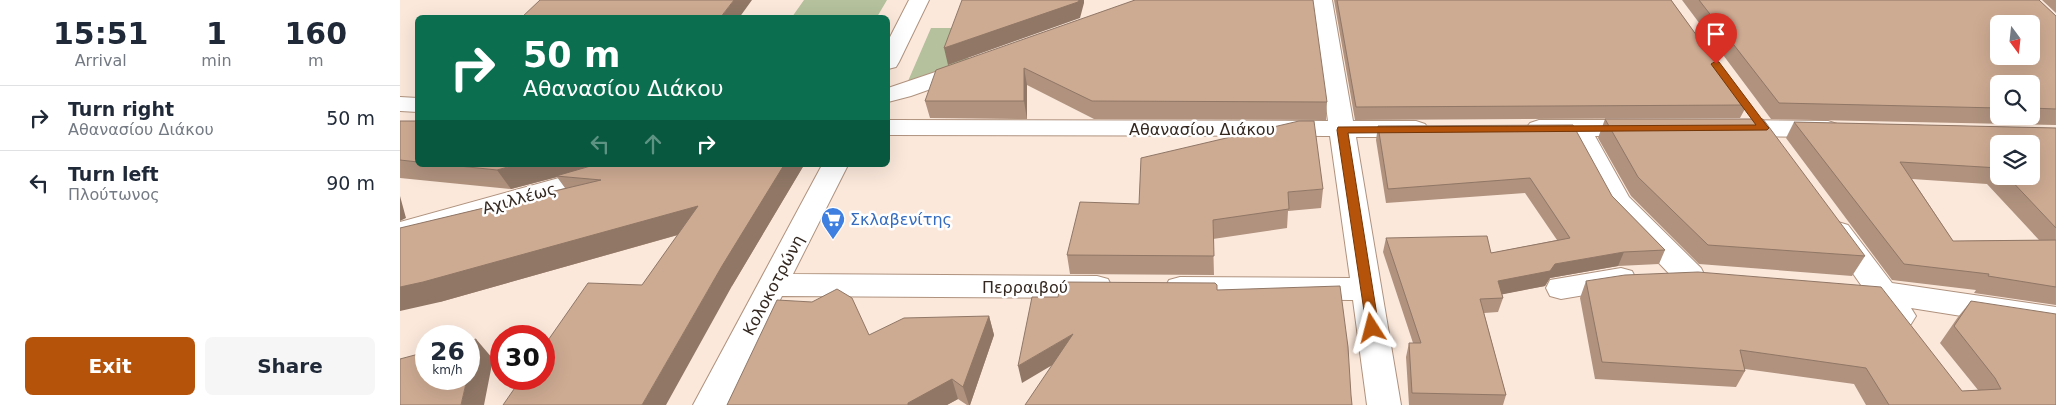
<!DOCTYPE html>
<meta charset="utf-8">
<style>
:root{--surface:#fff;--page:#f6f6f7;--text:#1f2937;--muted:#747a83;--line:#e0e1e3;--accent:#b45309}
body{margin:0;font-family:"DejaVu Sans",sans-serif;background:var(--page);color:var(--text);height:100vh;display:flex;flex-direction:column;font-size:19px;white-space:nowrap}
*{box-sizing:border-box;margin:0}
p{font-size:16px;color:var(--muted)}
.icon{flex:none;width:28px;height:28px;fill:none;stroke:currentColor;stroke-width:2;stroke-linecap:round;stroke-linejoin:round}
.map{position:relative;flex:1;overflow:hidden}
.details{display:flex;flex-direction:column;background:var(--surface);width:400px}
.details>*{flex:none}
.top-card{position:absolute;left:15px;top:15px;width:475px;height:152px;border-radius:8px;box-shadow:0 5px 20px #0002;background:#0b6e4f;color:#fff;overflow:hidden}
.needle{width:32px;rotate:165deg}
.buttons{position:absolute;left:1590px;top:15px;display:grid;gap:10px}
.buttons a{display:grid;place-items:center;width:50px;height:50px;border-radius:8px;background:var(--surface);box-shadow:0 5px 20px #0002;font-size:25px}
.speed{position:absolute;left:15px;top:325px;display:flex;gap:10px;font-size:25px;font-weight:700;text-align:center}
.speed>*{display:grid;place-content:center;width:65px;height:65px;border-radius:50%;background:var(--surface);box-shadow:0 5px 20px #0002;line-height:1}
.speed small{font-size:12px;font-weight:400}
.speed .limit{border:8px solid #d22;background:#fff;color:#111}
.pin{position:absolute;display:grid;place-items:center;width:42px;height:42px;color:#fff;margin:-51px -21px;border-radius:50% 50% 50% 0;rotate:-45deg;box-shadow:0 0 5px #0007}
.pin .icon{rotate:45deg}
.me{position:absolute;width:55px;margin:-28px;rotate:351deg;stroke-linejoin:round;filter:drop-shadow(0 0 4px #0008)}
.turn{display:flex;align-items:center;gap:18px;height:105px;padding:0 25px;font-size:22px}
.turn .icon{width:65px;height:65px;stroke-width:2.5}
.turn b{display:block;font-size:35px;line-height:42px}
.lanes{display:flex;align-items:center;height:48px;padding:0 25px;background:#0003;justify-content:center;gap:25px;direction:ltr}
.lanes .off{opacity:.35}
.eta{display:flex;justify-content:space-evenly;align-items:center;height:85px;text-align:center}
.eta b{font-size:30px;font-weight:700;line-height:35px}
.button{display:flex;gap:10px;margin-top:auto;padding:10px 25px}
.button a{flex:1;height:58px;border-radius:8px;background:var(--accent);color:#fff;font-size:20px;font-weight:700;line-height:58px;text-align:center}
.button a+a{background:var(--page);color:var(--text)}
ul{padding:0;list-style:none}
li{display:flex;align-items:center;gap:15px;height:65px;padding:0 25px;border-top:1px solid var(--line)}
li div{flex:1}
li b{display:block;font-size:19px}
li em{font-style:normal}
main{display:flex;flex:1;min-height:0}
.map>svg:first-child{display:block}
.green{fill:#b4c19c}
.lines{fill:none;stroke-linecap:round;stroke-linejoin:round}
.street-casing{stroke:#af927e;stroke-width:2}
.street{fill:#fff;fill-rule:evenodd}
.wall{fill:#b0927e;fill-rule:evenodd}
.shaded-wall{fill:#907766}
.building{fill:#cdaa92;stroke:#907766;fill-rule:evenodd}
.route{fill:#b45309;stroke:#753606}
.labels{text-anchor:middle;stroke-width:5;stroke-linejoin:round;paint-order:stroke}
.street-label{font-size:16px;fill:#342820;stroke:#fff}
.shop-label{font-size:16px;fill:#366cbe;stroke:#fff;text-anchor:start}
</style>
<main>
<section class="details">
<div class="eta">
<div><b>15:51</b><p>Arrival</p></div>
<div><b>1</b><p>min</p></div>
<div><b>160</b><p>m</p></div>
</div>
<ul>
<li><svg class="icon" aria-label="right" viewBox="0 0 24 24"><path d="M7 20v-9h11M14 6l5 5-5 5"/></svg><div><b>Turn right</b><p>Αθανασίου Διάκου</p></div><em>50 m</em></li>
<li><svg class="icon" aria-label="left" viewBox="0 0 24 24"><path d="M17 20v-9H6M10 6l-5 5 5 5"/></svg><div><b>Turn left</b><p>Πλούτωνος</p></div><em>90 m</em></li>
</ul>
<div class="button"><a>Exit</a><a>Share</a></div>
</section>
<div class="map">
<svg width="1656" height="405" viewBox="0 0 1656 405">
<rect width="100%" height="100%" fill="#fbe8db"/>
<path class="green" d="M404 0H487L477 17H392Z
M531 28H557L548 55 583 60 505 88Z"/>
<g class="lines">
<g class="street-casing">
<path id="street" d="M509 0H529L499 62 496 67 488 69V41Z
M912 0H932L953 121H1016L1025 124 1029 129 1025 134 1016 137H956L1001 405H967L953 300 780 299 769 296 765 288 769 280 780 277 950 278 930 136 488 135V120L928 121Z
M568 61 576 63 580 68 576 73 511 96 488 102V88Z
M0 97 18 98V112L0 111Z
M1139 120H1238L1247 123 1251 128 1247 133 1238 136H1195L1229 197 1301 268 1305 276 1301 284 1290 287 1279 284 1208 210 1169 136H1139L1130 133 1126 128 1130 123Z
M1331 120 1428 121 1437 124 1441 129 1437 134 1428 137 1331 136 1322 133 1318 128 1322 123Z
M206 165H250L246 171 0 242V222Z
M422 165H448L393 274 697 276 708 279 712 287 708 295 697 298 382 296 327 405H293Z
M1438 222 1448 225 1492 283 1656 307V331L1511 308 1516 316 1511 324C1484 333 1489 316 1474 303 1471 301 1466 300 1462 299L1458 291 1461 285 1424 232 1428 225Z
M1221 268 1232 271 1236 279 1232 287 1161 299 1150 296 1146 288 1150 280Z"/>
</g>
<use href="#street" class="street"/>
</g>
<path class="wall" d="M735 0 927 102 926 120 694 119 627 85V119L530 118 525 101Z
M934 0H1271L1347 105 1340 118 955 120Z
M1282 0H1639L1656 16V125L1371 119ZM1599 84H1631V116H1599Z
M1642 0H1656V13Z
M1205 119 1465 256 1452 276 1299 264 1231 196 1198 138Z
M0 121H18V165H404L332 286 242 285 278 235 40 302 1 228 165 188 157 177 111 189 0 178Z
M1394 122 1656 128V305L1574 293 1576 290 1492 280 1386 138ZM1599 144 1631 176H1599ZM1512 179 1587 184 1639 240 1553 241Z
M978 126 1212 196 1265 250 1259 264 1218 266 1150 278 1145 286 1102 294 1103 298 1098 312 1084 313 1106 395 1103 405H1009L1006 357 1009 343H1013L983 252 986 238 1091 253 1157 240 1125 193 986 203 976 140Z
M923 189 921 208 888 211 887 228 813 239 814 275 670 274 667 255 739 204Z
M1186 281 1562 391 1578 390 1540 343 1558 317 1571 301 1656 405H1466L1454 384 1345 369V371L1336 387 1195 379 1180 298Z
M589 316 594 335 570 405H567L558 399 547 405H327Z"/>
<path class="shaded-wall" d="M334 0H352L339 18H320Z
M679 0H684V3L680 18 548 65 544 48Z
M624 68 627 85V119L624 101Z
M115 165H199L156 176 157 177 111 189 97 170Z
M384 165H404L332 286 266 405H242L322 266Z
M0 196 6 218 0 221Z
M298 206 309 226 40 302 0 311V287Z
M1224 252 1218 266 1150 278 1145 286 1094 296 1098 281 1155 264Z
M589 316 594 335 570 405H569L563 387Z
M673 334 676 351 622 383 618 366Z
M76 339 93 359 84 405H61L67 379H69V372Z
M552 379 558 399 547 405H508V403Z"/>
<path class="building" d="M140 0H334L320 18H121Z
M562 0H679L678 2 544 48Z
M735 0H913L927 102 692 101 624 68V101H525L536 70Z
M937 0H1271L1347 105 956 107Z
M1299 0H1639L1656 16V109L1631 108V84H1599V108L1379 103ZM1599 24H1631V56H1599Z
M1205 119H1363L1465 256 1308 245 1238 177Z
M0 121H18V162L0 160Z
M899 121H914L923 189 888 192 889 209 813 220 814 256 667 255 680 202 739 204 741 158Z
M1394 122 1656 128V228L1607 176H1631V144H1599V168L1500 162 1553 241 1656 240V287L1588 276 1589 274 1504 264Z
M1173 125 1212 196 1265 250 1224 252 1155 264 1150 271 1098 281 1103 298 1080 299 1106 395 1012 393 1009 343H1021L986 238 1087 236 1091 253 1170 238 1130 178 988 189 978 126Z
M49 165H115L97 170Z
M194 165H384L322 266 242 405H103L121 379H144V346L188 283 242 285 298 206 23 282 0 287V228L201 180 156 176Z
M1298 272 1481 287 1562 391 1601 389 1595 378 1554 326 1571 301 1656 314V405H1489L1466 368 1340 350 1345 371 1202 362 1186 281 1225 275Z
M661 282 815 283 817 285V290L940 286 948 347 951 395 952 405H625L673 334 618 366 632 297H658Z
M437 289 452 298 469 335 504 318 589 316 563 387 552 379 508 403V405H327L377 300 412 302Z
M76 339 69 372V341Z
M26 352V379H67L61 405H0V359Z"/>
<path class="route" d="M1316 61 1319 62 1367 126 1369 128 1367 130 948 133 979 328 977 331H967L937 130 938 127 1356 125 1311 64Z"/>
<defs>
<g id="supermarket-pin" transform="scale(1.25)"><path d="M0 17L-7.5 6A9.5 9.5 0 1 1 7.5 6Z" fill="#3f7fe0" stroke="#fff"/><path d="M-6-5.5h2.5l.6 2H6L4.5 2H-2.5L-4.4-4H-6ZM-1.5 3.2a1.3 1.3 0 1 0 .1 0ZM3 3.2a1.3 1.3 0 1 0 .1 0Z" fill="#fff"/></g>
</defs>
<g fill-rule="evenodd">
<use href="#supermarket-pin" x="433" y="219"/>
</g>
<g class="labels">
<g class="street-label">
<text x="802" y="135">Αθανασίου Διάκου</text>
<text transform="translate(119 198) rotate(-16)" y="6">Αχιλλέως</text>
<text transform="translate(373 285) rotate(-62)" y="6">Κολοκοτρώνη</text>
<text x="625" y="293">Περραιβού</text>
</g>
<g class="shop-label">
<text x="450" y="225">Σκλαβενίτης</text>
</g>
</g>
</svg>
<div class="buttons">
<a><svg class="needle" viewBox="-14 -14 28 28"><path d="M0-13l5 13h-10z" fill="#e53935"/><path d="M0 13l5-13h-10z" fill="#747a83"/></svg></a>
<a><svg class="icon" aria-label="search" viewBox="0 0 24 24"><circle cx="10" cy="10" r="6"/><path d="M15 15l6 6"/></svg></a>
<a><svg class="icon" aria-label="layers" viewBox="0 0 24 24"><path d="M12 4l9 5-9 5-9-5zM3 14l9 5 9-5"/></svg></a>
</div>
<div class="speed"><div>26<small>km/h</small></div><div class="limit">30</div></div>
<div class="pin" style="left:1316px;top:64px;background:#d93025"><svg class="icon" aria-label="arrive" viewBox="0 0 24 24"><path d="M6 21V4h12l-3 4 3 4H6"/></svg></div>
<svg class="me" style="left:972px;top:328px" viewBox="-20 -20 40 40"><path d="M0-17L14 15 0 8-14 15z" fill="#b45309" stroke="#fff" stroke-width="4"/></svg>
<div class="top-card">
<div class="turn"><svg class="icon" aria-label="right" viewBox="0 0 24 24"><path d="M7 20v-9h11M14 6l5 5-5 5"/></svg><div><b>50 m</b>Αθανασίου Διάκου</div></div>
<div class="lanes"><svg class="icon off" aria-label="left" viewBox="0 0 24 24"><path d="M17 20v-9H6M10 6l-5 5 5 5"/></svg><svg class="icon off" aria-label="ahead" viewBox="0 0 24 24"><path d="M12 20V5M6 11l6-6 6 6"/></svg><svg class="icon" aria-label="right" viewBox="0 0 24 24"><path d="M7 20v-9h11M14 6l5 5-5 5"/></svg></div>
</div>
</div>
</main>
